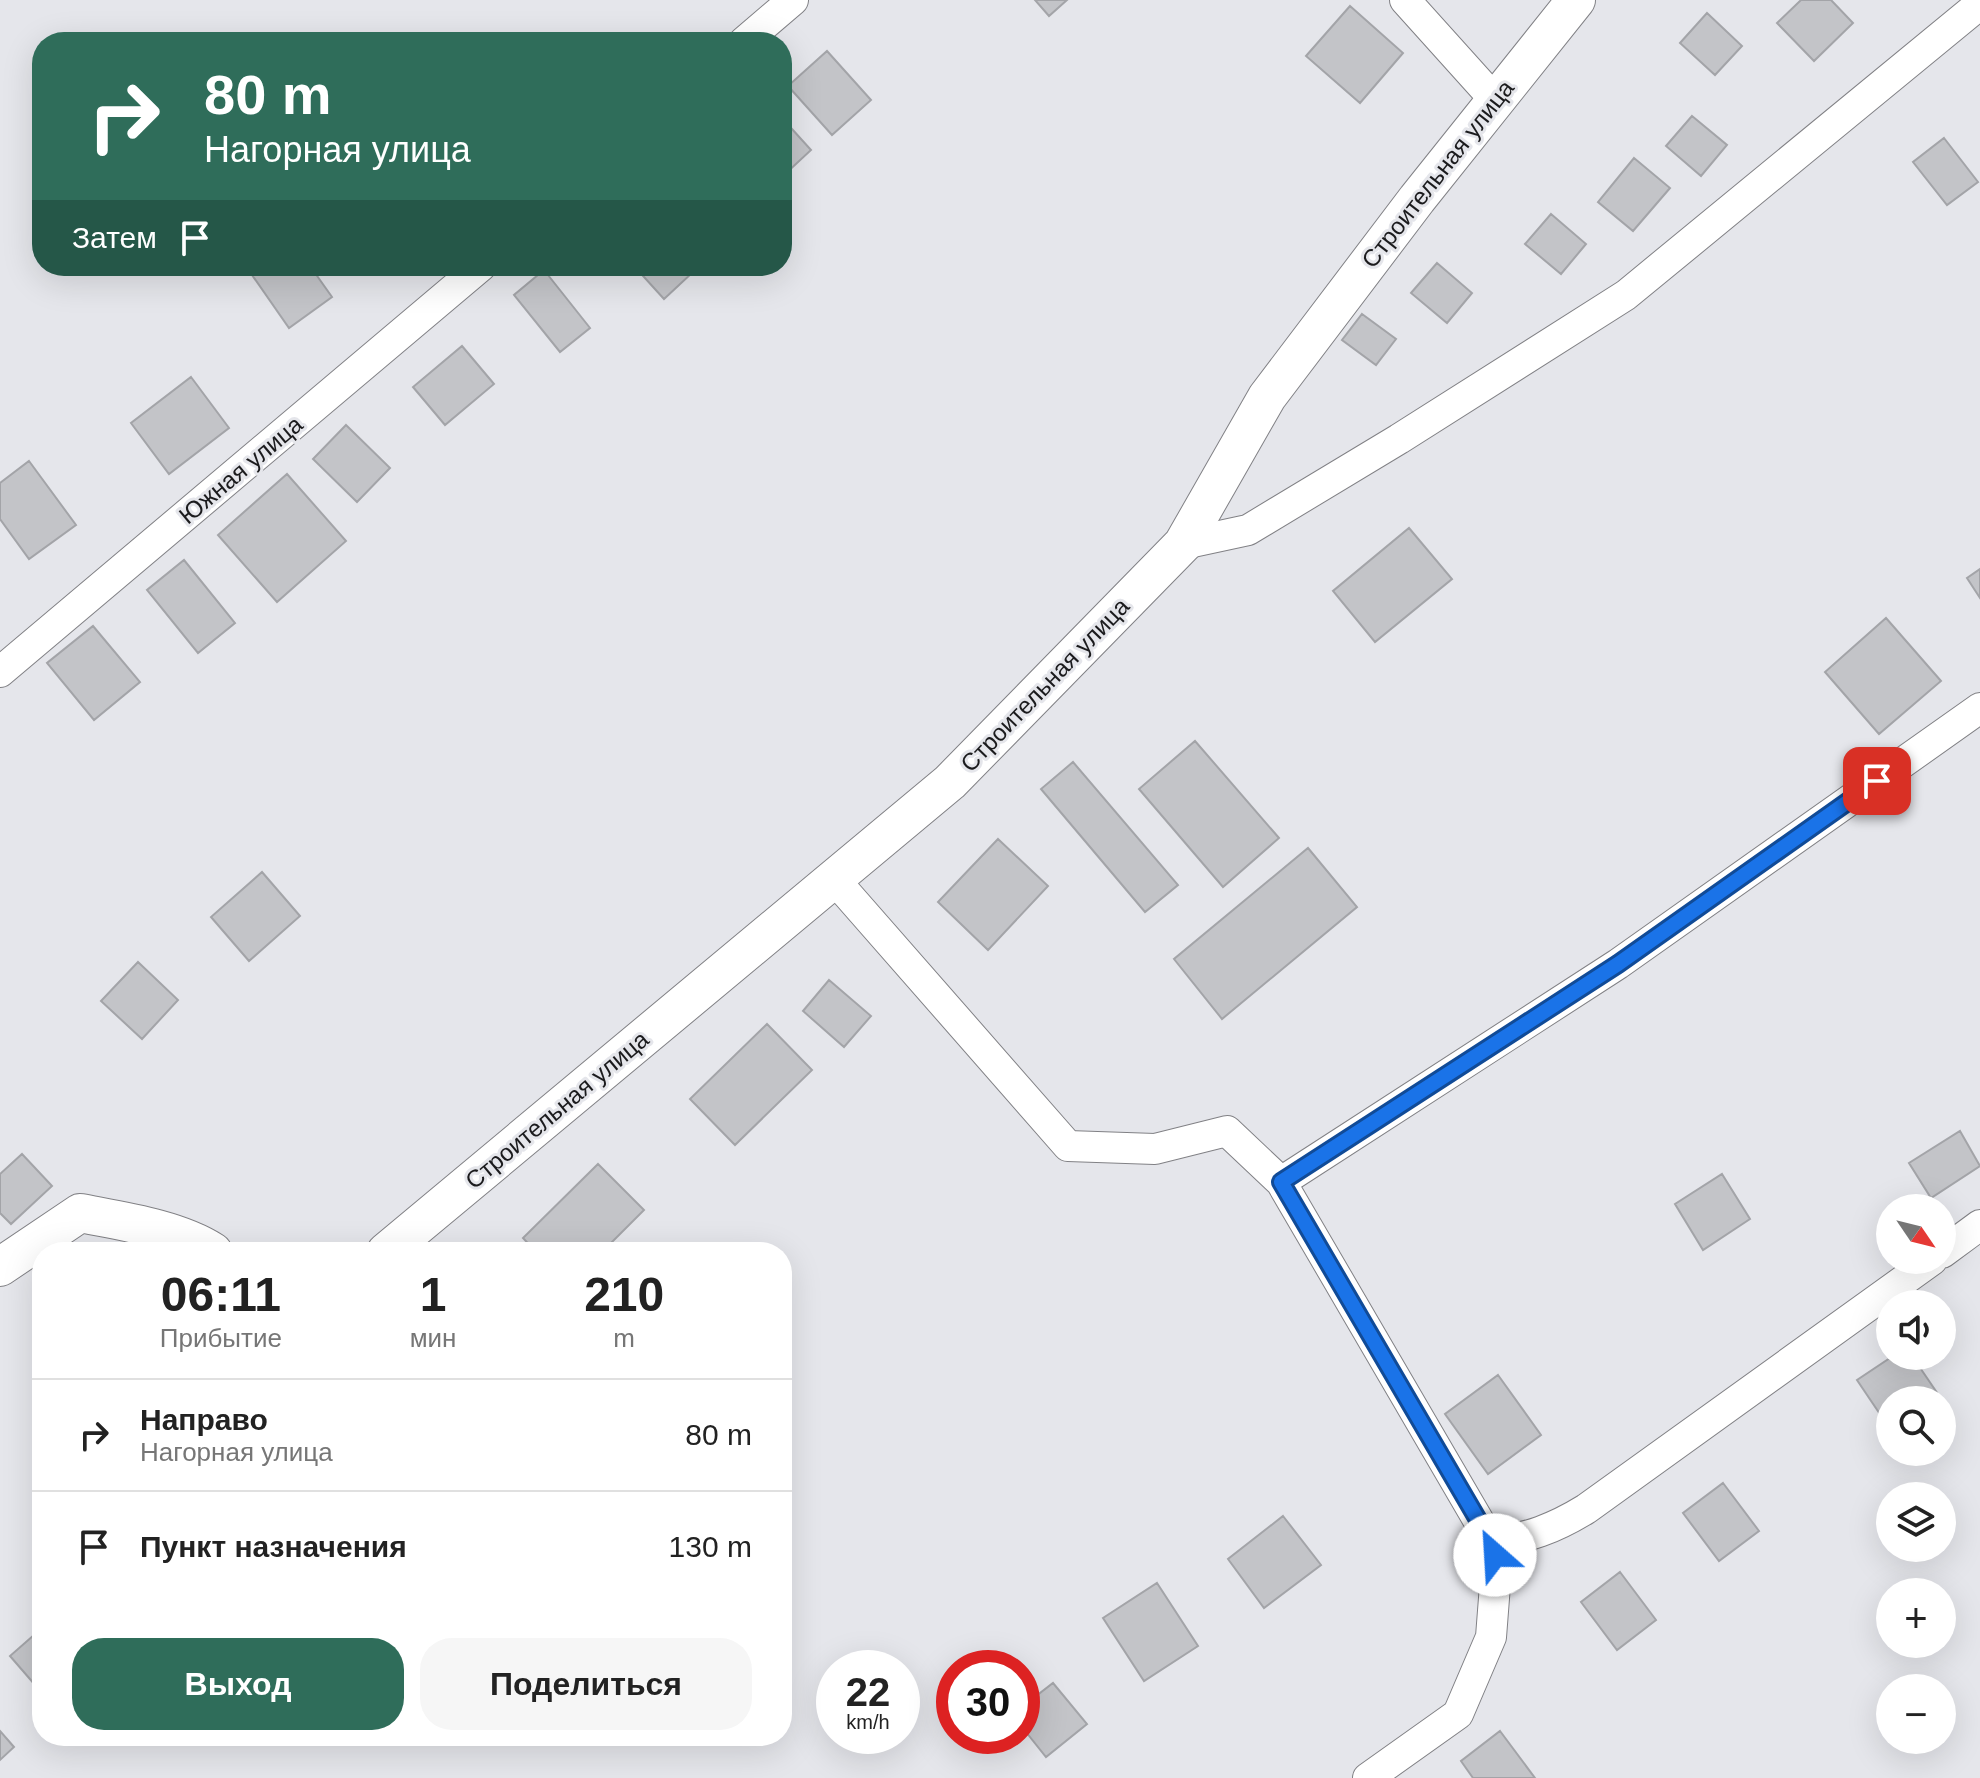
<!DOCTYPE html>
<html lang="ru">
<meta charset="utf-8">
<style>
:root{--surface:#fff;--page:#f6f6f6;--text:#222;--muted:#767676;--line:#e0e0e0;--accent:#2f6d5a}
body{margin:0;font-family:Arial,sans-serif;background:var(--page);color:var(--text);height:100vh;display:flex;flex-direction:column;font-size:30px;white-space:nowrap}
*{box-sizing:border-box;margin:0}
p{font-size:26px;color:var(--muted)}
.icon{flex:none;width:44px;height:44px;fill:none;stroke:currentColor;stroke-width:2;stroke-linecap:round;stroke-linejoin:round}
.map{position:relative;flex:1;overflow:hidden}
.sheet{position:absolute;left:32px;top:1242px;width:760px;height:504px;display:flex;flex-direction:column;background:var(--surface);border-radius:32px;box-shadow:0 8px 32px #0002}
.sheet>*{flex:none}
.hud{position:absolute;left:32px;top:32px;width:760px;height:244px;border-radius:32px;box-shadow:0 8px 32px #0002;background:#2f6d5a;color:#fff;overflow:hidden}
.needle{width:52px;rotate:125deg}
.fabs{position:absolute;left:1876px;top:1194px;display:grid;gap:16px}
.fabs a{display:grid;place-items:center;width:80px;height:80px;border-radius:50%;background:var(--surface);box-shadow:0 8px 32px #0002;font-size:40px}
.speed{position:absolute;left:816px;top:1650px;display:flex;gap:16px;font-size:40px;font-weight:700;text-align:center}
.speed>*{display:grid;place-content:center;width:104px;height:104px;border-radius:50%;background:var(--surface);box-shadow:0 8px 32px #0002;line-height:1}
.speed small{font-size:20px;font-weight:400}
.speed .limit{border:12px solid #d22;background:#fff;color:#111}
.pin{position:absolute;display:grid;place-items:center;width:68px;height:68px;color:#fff;margin:-34px;border-radius:16px;box-shadow:0 4px 12px #0006}
.me{position:absolute;width:88px;margin:-44px;rotate:334deg;stroke-linejoin:round;filter:drop-shadow(0 0 6px #0008)}
.turn{display:flex;align-items:center;gap:28px;height:168px;padding:0 40px;font-size:36px}
.turn .icon{width:104px;height:104px;stroke-width:2.5}
.turn b{display:block;font-size:56px;line-height:68px}
.then{display:flex;align-items:center;height:76px;padding:0 40px;background:#0003;gap:16px;font-size:30px}
.eta{display:flex;justify-content:space-evenly;align-items:center;height:136px;text-align:center}
.eta b{font-size:48px;font-weight:800;line-height:56px}
.button{display:flex;gap:16px;margin-top:auto;padding:16px 40px}
.button a{flex:1;height:92px;border-radius:32px;background:var(--accent);color:#fff;font-size:32px;font-weight:800;line-height:92px;text-align:center}
.button a+a{background:var(--page);color:var(--text)}
ul{padding:0;list-style:none}
li{display:flex;align-items:center;gap:24px;height:112px;padding:0 40px;border-top:2px solid var(--line)}
li div{flex:1}
li b{display:block;font-size:30px}
li em{font-style:normal}
.map>svg:first-child{display:block}
.building{fill:#c3c4c8;stroke:#a3a4a8;stroke-width:2}
.lines{fill:none;stroke-linecap:round;stroke-linejoin:round}
.minor-casing{stroke:#818185;stroke-width:32}
.tertiary-casing{stroke:#818185;stroke-width:40}
.minor{stroke:#fff;stroke-width:30}
.tertiary{stroke:#fff;stroke-width:38}
.route-casing{stroke:#114b97;stroke-width:20}
.route{stroke:#1a73e8;stroke-width:14}
.labels{text-anchor:middle;stroke-width:6;stroke-linejoin:round;paint-order:stroke}
.street-label{font-size:24px;fill:#1b1b1d;stroke:#e5e6eb}
</style>
<div class="map">
<svg width="1980" height="1778" viewBox="0 0 1980 1778">
<rect width="100%" height="100%" fill="#e5e6eb"/>
<path class="building" d="M1035 0H1067L1049 16Z
M1801 0H1831L1853 23 1814 61 1777 23Z
M1350 6 1403 53 1360 103 1306 56Z
M1707 13 1742 46 1715 75 1680 43Z
M827 51 871 100 832 135 788 86Z
M1692 116 1727 145 1701 176 1666 146Z
M782 118 811 150 782 177Z
M1944 138 1978 182 1947 205 1913 162Z
M1634 158 1670 188 1633 231 1598 202Z
M1551 214 1586 244 1561 274 1525 244Z
M1437 263 1472 293 1447 323 1411 293Z
M265 266H310L332 297 289 328 252 275Z
M634 266H686L692 273 664 299Z
M544 270 590 328 560 352 514 295Z
M1362 314 1396 339 1376 365 1342 340Z
M462 346 494 384 445 425 413 387Z
M191 377 229 428 169 474 131 423Z
M346 425 390 468 357 502 313 459Z
M29 461 76 525 29 559 0 519V483Z
M287 474 346 541 277 602 218 535Z
M1409 528 1452 579 1375 642 1333 591Z
M184 560 235 623 198 653 147 590Z
M1980 569V598L1967 578Z
M1886 618 1941 681 1879 734 1825 672Z
M93 626 140 682 94 720 47 663Z
M1195 741 1279 838 1223 887 1139 789Z
M1073 762 1178 885 1145 912 1041 789Z
M998 839 1048 886 988 950 938 902Z
M1308 848 1357 907 1222 1019 1174 959Z
M262 872 300 916 249 961 211 917Z
M138 962 178 1000 142 1039 101 1001Z
M829 980 871 1016 844 1047 803 1011Z
M767 1024 812 1070 735 1145 690 1099Z
M1960 1131 1980 1166 1931 1198 1909 1163Z
M22 1154 52 1186 11 1224 0 1213V1174Z
M598 1164 644 1210 602 1252H536L523 1238Z
M1722 1174 1750 1219 1703 1250 1675 1204Z
M1893 1356H1912L1942 1400H1890V1429L1857 1380Z
M1498 1375 1541 1435 1488 1474 1445 1414Z
M1723 1483 1759 1531 1719 1561 1683 1513Z
M1283 1516 1321 1565 1264 1608 1228 1559Z
M1620 1572 1656 1620 1617 1650 1581 1602Z
M1157 1583 1198 1646 1144 1681 1103 1618Z
M42 1628V1693L10 1656Z
M1053 1683 1087 1724 1046 1757 1022 1727V1707Z
M0 1731 14 1747 0 1760Z
M1500 1731 1535 1778H1473L1461 1761Z"/>
<g class="lines">
<g class="minor-casing">
<path id="minor" d="M1405 0 1495 100
M744 42 793 0
M1183 544 1248 530 1399 439 1626 295 1980 4
M0 672 481 266
M834 879 1068 1146 1155 1149 1227 1131 1281 1182 1491 1542C1527 1539 1555 1528 1586 1509L1932 1260
M1281 1182 1618 964 1980 708
M1942 1253 1980 1225
M1368 1778 1458 1714 1491 1637 1496 1572 1491 1542"/>
</g>
<g class="tertiary-casing">
<path id="tertiary" d="M386 1252 950 782 1183 544 1267 397 1417 199 1576 0
M0 1267 80 1213C121 1221 178 1229 213 1252"/>
</g>
<use href="#minor" class="minor"/>
<use href="#tertiary" class="tertiary"/>
</g>
<g class="lines">
<g class="route-casing">
<path id="route" d="M1495 1555 1491 1542 1281 1182 1618 964 1877 781"/>
</g>
<use href="#route" class="route"/>
</g>
<g class="labels">
<g class="street-label">
<text transform="translate(1438 174) rotate(-52)" y="8">Строительная улица</text>
<text transform="translate(241 470) rotate(-40)" y="8">Южная улица</text>
<text transform="translate(1045 685) rotate(-46)" y="8">Строительная улица</text>
<text transform="translate(557 1110) rotate(-40)" y="8">Строительная улица</text>
</g>
</g>
</svg>
<div class="fabs">
<a><svg class="needle" viewBox="-14 -14 28 28"><path d="M0-13l5 13h-10z" fill="#e53935"/><path d="M0 13l5-13h-10z" fill="#767676"/></svg></a>
<a><svg class="icon" aria-label="sound" viewBox="0 0 24 24"><path d="M4 9h4l5-4v14l-5-4H4zM17 9q2 3 0 6"/></svg></a>
<a><svg class="icon" aria-label="search" viewBox="0 0 24 24"><circle cx="10" cy="10" r="6"/><path d="M15 15l6 6"/></svg></a>
<a><svg class="icon" aria-label="layers" viewBox="0 0 24 24"><path d="M12 4l9 5-9 5-9-5zM3 14l9 5 9-5"/></svg></a>
<a>+</a>
<a>−</a>
</div>
<div class="speed"><div>22<small>km/h</small></div><div class="limit">30</div></div>
<div class="pin" style="left:1877px;top:781px;background:#d93025"><svg class="icon" aria-label="arrive" viewBox="0 0 24 24"><path d="M6 21V4h12l-3 4 3 4H6"/></svg></div>
<svg class="me" style="left:1495px;top:1555px" viewBox="-20 -20 40 40"><circle r="19" fill="#fff"/><path d="M0-13L10 11 0 6-10 11z" fill="#1a73e8"/></svg>
<div class="hud">
<div class="turn"><svg class="icon" aria-label="right" viewBox="0 0 24 24"><path d="M7 20v-9h11M14 6l5 5-5 5"/></svg><div><b>80 m</b>Нагорная улица</div></div>
<div class="then">Затем<svg class="icon" aria-label="arrive" viewBox="0 0 24 24"><path d="M6 21V4h12l-3 4 3 4H6"/></svg></div>
</div>
<section class="sheet">
<div class="eta">
<div><b>06:11</b><p>Прибытие</p></div>
<div><b>1</b><p>мин</p></div>
<div><b>210</b><p>m</p></div>
</div>
<ul>
<li><svg class="icon" aria-label="right" viewBox="0 0 24 24"><path d="M7 20v-9h11M14 6l5 5-5 5"/></svg><div><b>Направо</b><p>Нагорная улица</p></div><em>80 m</em></li>
<li><svg class="icon" aria-label="arrive" viewBox="0 0 24 24"><path d="M6 21V4h12l-3 4 3 4H6"/></svg><div><b>Пункт назначения</b></div><em>130 m</em></li>
</ul>
<div class="button"><a>Выход</a><a>Поделиться</a></div>
</section>
</div>
